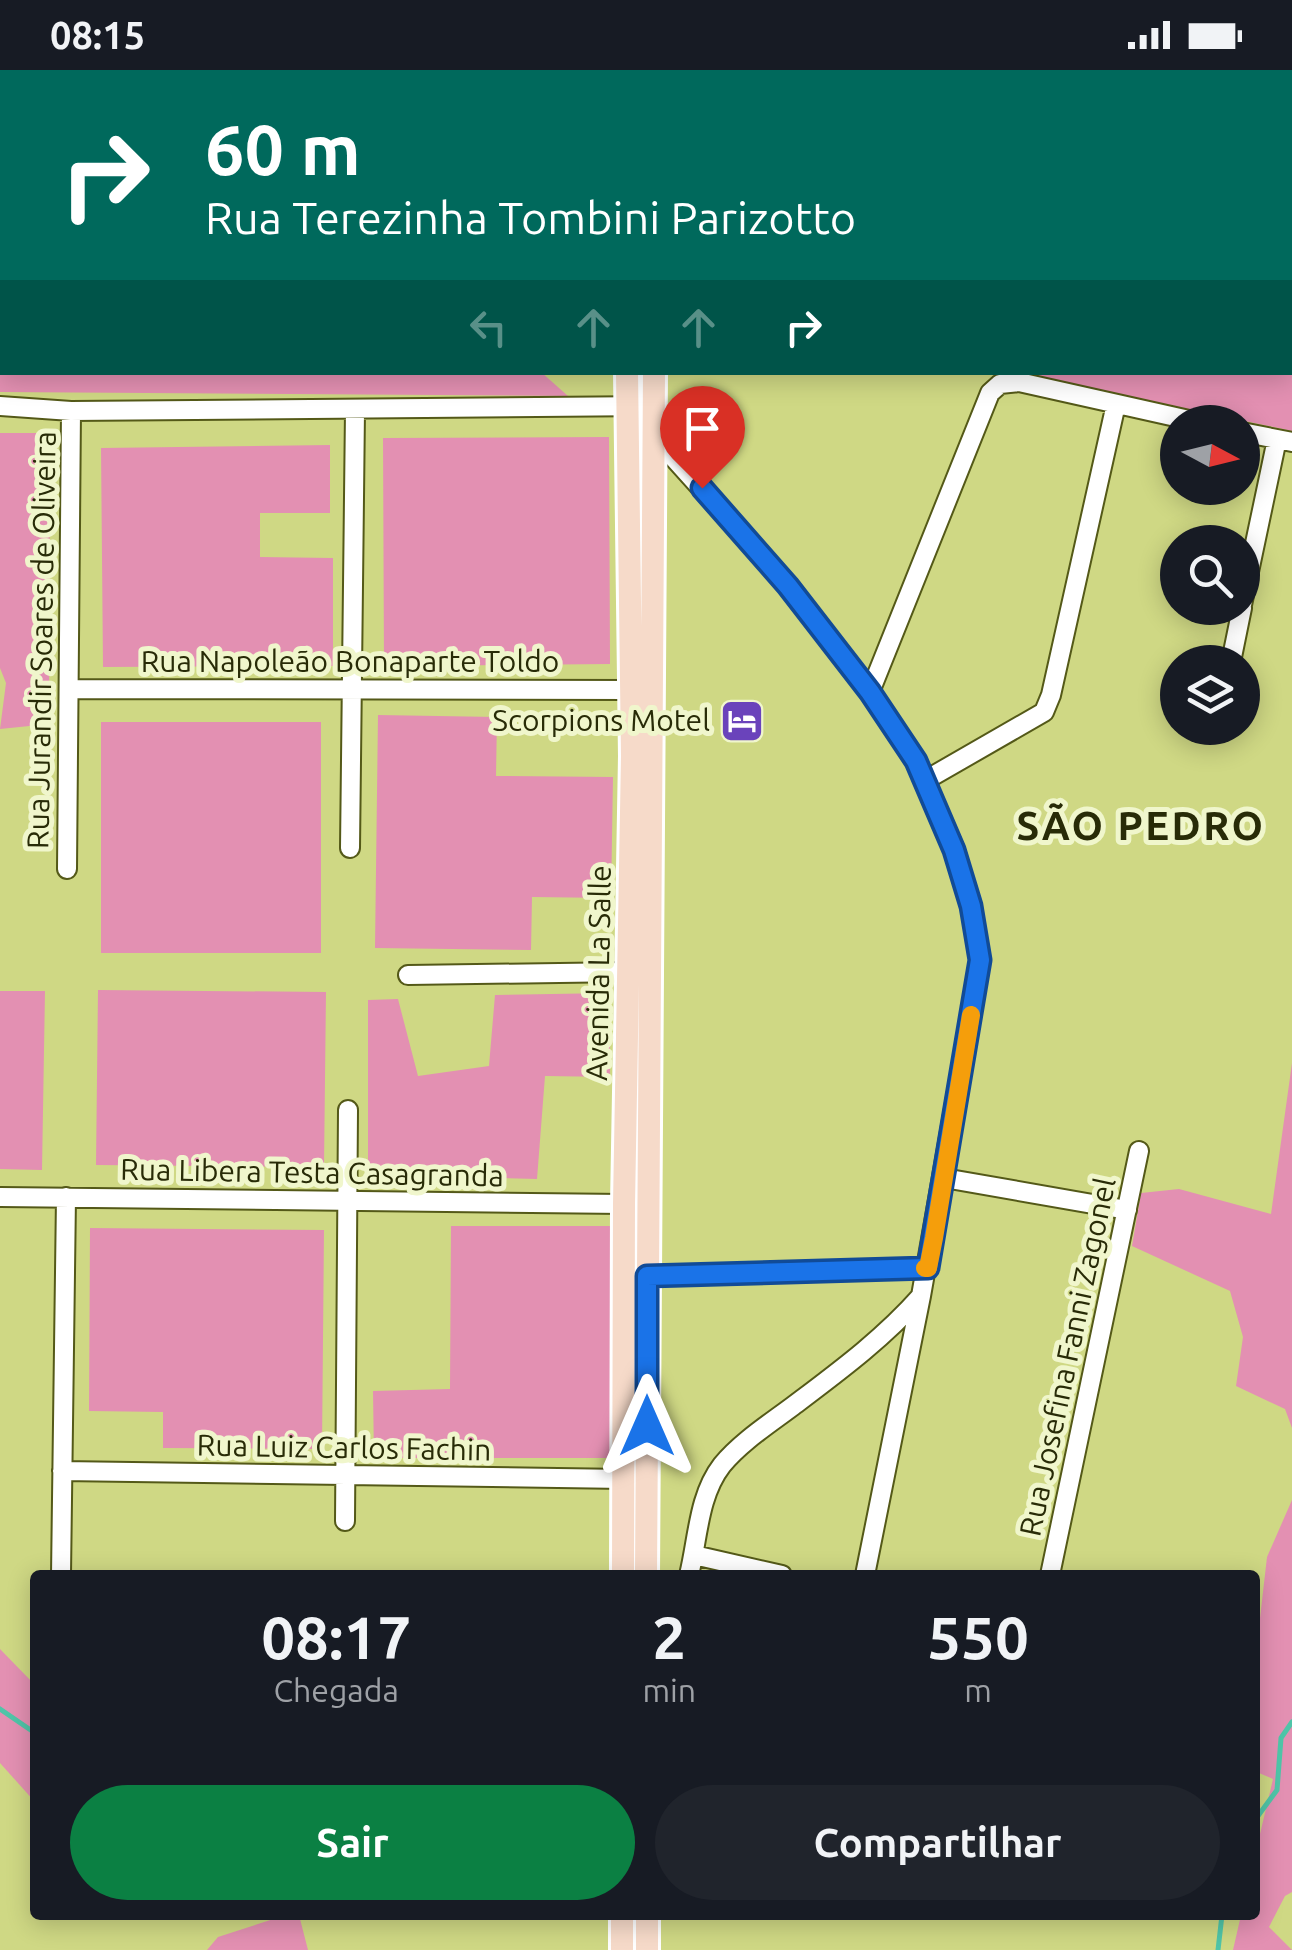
<!DOCTYPE html>
<html lang="pt">
<meta charset="utf-8">
<style>
:root{--surface:#171b24;--page:#20242c;--text:#f1f3f6;--muted:#9ea1a6;--accent:#0b8043}
body{margin:0;font-family:Ubuntu,sans-serif;background:var(--page);color:var(--text);height:100vh;display:flex;flex-direction:column;font-size:38px;white-space:nowrap}
*{box-sizing:border-box;margin:0}
p{font-size:32px;color:var(--muted)}
.icon{flex:none;width:55px;height:55px;fill:none;stroke:currentColor;stroke-width:2;stroke-linecap:round;stroke-linejoin:round}
.map{position:relative;flex:1;overflow:hidden}
.details{position:absolute;left:30px;top:1500px;width:1230px;height:350px;display:flex;flex-direction:column;background:var(--surface);border-radius:10px;box-shadow:0 5px 25px #0003}
.details>*{flex:none}
.banner{position:absolute;left:0px;top:0px;width:1292px;height:305px;box-shadow:0 5px 25px #0003;background:#00695c;color:#fff;overflow:hidden}
.needle{width:65px;rotate:97deg}
.controls{position:absolute;left:1160px;top:335px;display:grid;gap:20px}
.controls a{display:grid;place-items:center;width:100px;height:100px;border-radius:50%;background:var(--surface);box-shadow:0 5px 25px #0003;font-size:50px}
.pin{position:absolute;display:grid;place-items:center;width:85px;height:85px;color:#fff;margin:-102px -42px;border-radius:50% 50% 50% 0;rotate:-45deg;box-shadow:0 0 10px #0007}
.pin .icon{rotate:45deg}
.me{position:absolute;width:110px;margin:-55px;rotate:0deg;stroke-linejoin:round;filter:drop-shadow(0 0 8px #0008)}
.turn{display:flex;align-items:center;gap:35px;height:210px;padding:0 40px;font-size:45px}
.turn .icon{width:130px;height:130px;stroke-width:2.5}
.turn b{display:block;font-size:70px;line-height:85px}
.lanes{display:flex;align-items:center;height:95px;padding:0 40px;background:#0003;justify-content:center;gap:50px;direction:ltr}
.lanes .off{opacity:.35}
.eta{display:flex;justify-content:space-evenly;align-items:center;height:170px;text-align:center}
.eta b{font-size:60px;font-weight:600;line-height:70px}
.button{display:flex;gap:20px;margin-top:auto;padding:20px 40px}
.button a{flex:1;height:115px;border-radius:60px;background:var(--accent);color:#fff;font-size:40px;font-weight:600;line-height:115px;text-align:center}
.button a+a{background:var(--page);color:var(--text)}
.status{display:flex;justify-content:space-between;align-items:center;height:70px;padding:0 50px;background:var(--surface);direction:ltr}
.status svg{height:28px;fill:currentColor}
.map>svg:first-child{display:block}
.green{fill:#e390b2}
.lines{fill:none;stroke-linecap:round;stroke-linejoin:round}
.stream{stroke:#4fc5a8;stroke-width:5}
.minor-casing{stroke:#545918;stroke-width:22}
.major-casing{stroke:#fff;stroke-width:28}
.minor{stroke:#fff;stroke-width:18}
.major{stroke:#f6dac9;stroke-width:22}
.route-casing{stroke:#114b97;stroke-width:25}
.route{stroke:#1a73e8;stroke-width:18}
.slow{stroke:#f59e0b;stroke-width:18}
.labels{text-anchor:middle;stroke-width:10;stroke-linejoin:round;paint-order:stroke}
.street-label{font-size:30px;fill:#282b07;stroke:#f0f6cc}
.poi-label{font-size:30px;fill:#282b07;stroke:#f0f6cc;text-anchor:end}
.district-label{font-size:40px;font-weight:bold;letter-spacing:2.5px;fill:#282b07;stroke:#f0f6cc}
</style>
<div class="status"><b>08:15</b><svg viewBox="0 0 49 12"><path d="M0 12V9h3v3zM5 12V6h3v6zM10 12V3h3v9zM15 12V0h3v12zM26 1h20v11H26zM47 4h2v5h-2z"/></svg></div>
<div class="map">
<svg width="1292" height="1880" viewBox="0 0 1292 1880">
<rect width="100%" height="100%" fill="#cfd884"/>
<path class="green" d="M988 0H1292V361L1018 303 1290 302V2H987Z
M0 267H2V302H541L568 326 0 322Z
M0 363H50L49 654 0 659 6 613 0 598Z
M609 367 610 594 384 596 383 368Z
M330 375V443H260V487L333 488V596L103 597 101 378Z
M378 645 497 647 496 706 613 707 611 828 532 827 531 880 375 878Z
M101 652H321V883H101Z
M98 920 326 922 324 1097 96 1095Z
M0 921H45L42 1100 0 1099Z
M610 923V1007L545 1006 537 1109 368 1105V930L398 929 418 1006 489 996 495 925Z
M1292 993V1358L1285 1339 1236 1316 1243 1267 1230 1221 1132 1176 1141 1123 1179 1119 1271 1144Z
M451 1156H610V1388H374L373 1321 450 1319Z
M90 1158 324 1160 322 1379 163 1378V1342L89 1341Z
M1292 1430V1822L1285 1826 1269 1857 1292 1880H1233L1241 1845H1255V1785L1273 1709 1259 1703 1255 1592 1267 1487Z
M0 1579 35 1615V1732L0 1693Z
M286 1845H299L308 1880H207L218 1867Z"/>
<g class="lines">
<path class="stream" d="M0 68 2 69
M1290 139H1292
M0 1639 35 1663
M1255 1750 1277 1720 1281 1668 1292 1652
M1218 1880 1222 1845"/>
<g class="minor-casing">
<path id="minor" d="M0 336 71 341 654 336
M1242 362 1292 372
M653 365 789 516 870 622 916 691 955 780 971 836 980 891 921 1226C883 1269 838 1302 793 1336 769 1354 741 1372 722 1395 698 1426 698 1469 689 1505
M1242 535 1277 369
M1231 592 1242 538
M69 619 632 620
M870 622 990 323 1000 314 1019 312 1198 352
M924 711 1044 642 1051 625 1116 334
M350 778 355 340
M67 799 71 341
M408 905 628 902
M944 1108 1127 1140
M0 1127 624 1134
M647 1206 928 1198
M62 1401 625 1409
M345 1451 348 1040
M694 1485 782 1505
M61 1505 66 1127
M865 1505 921 1226
M1050 1505 1139 1081"/>
</g>
<g class="major-casing">
<path id="major" d="M629 2V0
M658 2V0
M623 1505 624 1134 632 686 627 302
M646 1505 654 302
M622 1845V1880
M647 1845V1880"/>
</g>
<use href="#minor" class="minor"/>
<use href="#major" class="major"/>
</g>
<g class="lines">
<g class="route-casing">
<path id="route" d="M647 1356V1206L928 1198 980 890 971 836 954 780 916 691 870 622 788 516 702 418"/>
</g>
<use href="#route" class="route"/>
<path class="slow" d="M925 1198H928L934 1168 971 945"/>
</g>
<defs>
<g id="hotel-square" transform="scale(2.25)"><rect x="-9" y="-9" width="18" height="18" rx="4" fill="#6a43bb" stroke="#f0f6cc"/><path d="M-6-4.5h1.5V1H6V5H4.5V3h-9V5H-6ZM-4 0a1.8 1.8 0 1 1 3.6 0ZM.5 0V-2.5h3Q6-2.5 6 0Z" fill="#fff"/></g>
</defs>
<g fill-rule="evenodd">
<use href="#hotel-square" x="742" y="651"/>
</g>
<g class="labels">
<g class="street-label">
<text transform="translate(42 570) rotate(-89)" y="10">Rua Jurandir Soares de Oliveira</text>
<text x="350" y="602">Rua Napoleão Bonaparte Toldo</text>
<text transform="translate(599 903) rotate(-89)" y="10">Avenida La Salle</text>
<text transform="translate(312 1103) rotate(1)" y="10">Rua Libera Testa Casagranda</text>
<text transform="translate(1068 1287) rotate(-78)" y="10">Rua Josefina Fanni Zagonel</text>
<text transform="translate(344 1378) rotate(1)" y="10">Rua Luiz Carlos Fachin</text>
</g>
<g class="poi-label">
<text x="710" y="661">Scorpions Motel</text>
</g>
<g class="district-label">
<text x="1141" y="770">SÃO PEDRO</text>
</g>
</g>
</svg>
<div class="controls">
<a><svg class="needle" viewBox="-14 -14 28 28"><path d="M0-13l5 13h-10z" fill="#e53935"/><path d="M0 13l5-13h-10z" fill="#9ea1a6"/></svg></a>
<a><svg class="icon" aria-label="search" viewBox="0 0 24 24"><circle cx="10" cy="10" r="6"/><path d="M15 15l6 6"/></svg></a>
<a><svg class="icon" aria-label="layers" viewBox="0 0 24 24"><path d="M12 4l9 5-9 5-9-5zM3 14l9 5 9-5"/></svg></a>
</div>
<div class="pin" style="left:702px;top:418px;background:#d93025"><svg class="icon" aria-label="arrive" viewBox="0 0 24 24"><path d="M6 21V4h12l-3 4 3 4H6"/></svg></div>
<svg class="me" style="left:647px;top:1356px" viewBox="-20 -20 40 40"><path d="M0-17L14 15 0 8-14 15z" fill="#1a73e8" stroke="#fff" stroke-width="4"/></svg>
<div class="banner">
<div class="turn"><svg class="icon" aria-label="right" viewBox="0 0 24 24"><path d="M7 20v-9h11M14 6l5 5-5 5"/></svg><div><b>60 m</b>Rua Terezinha Tombini Parizotto</div></div>
<div class="lanes"><svg class="icon off" aria-label="left" viewBox="0 0 24 24"><path d="M17 20v-9H6M10 6l-5 5 5 5"/></svg><svg class="icon off" aria-label="ahead" viewBox="0 0 24 24"><path d="M12 20V5M6 11l6-6 6 6"/></svg><svg class="icon off" aria-label="ahead" viewBox="0 0 24 24"><path d="M12 20V5M6 11l6-6 6 6"/></svg><svg class="icon" aria-label="right" viewBox="0 0 24 24"><path d="M7 20v-9h11M14 6l5 5-5 5"/></svg></div>
</div>
<section class="details">
<div class="eta">
<div><b>08:17</b><p>Chegada</p></div>
<div><b>2</b><p>min</p></div>
<div><b>550</b><p>m</p></div>
</div>
<div class="button"><a>Sair</a><a>Compartilhar</a></div>
</section>
</div>
